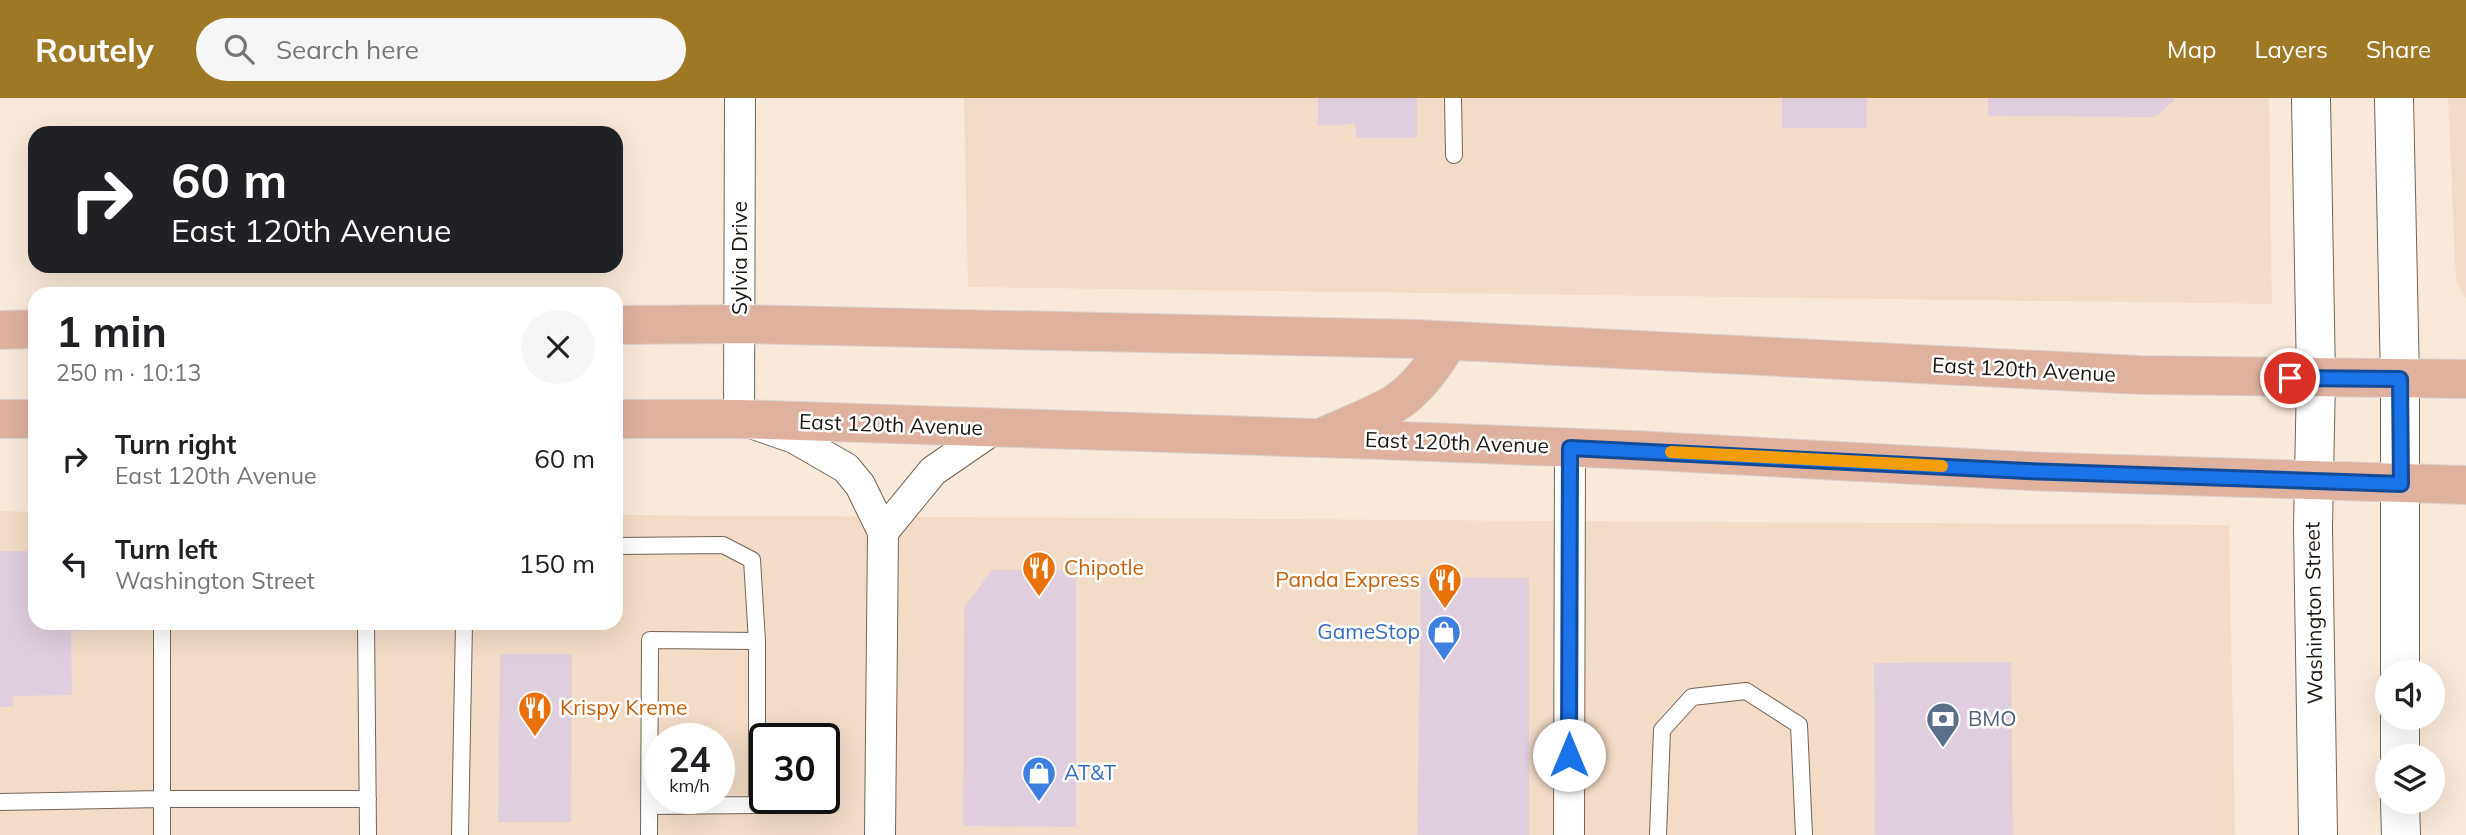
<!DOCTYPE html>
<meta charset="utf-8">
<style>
:root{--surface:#fff;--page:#f6f6f6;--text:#202124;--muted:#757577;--accent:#9e7825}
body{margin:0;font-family:Mulish,sans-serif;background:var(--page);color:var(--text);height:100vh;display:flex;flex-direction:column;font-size:26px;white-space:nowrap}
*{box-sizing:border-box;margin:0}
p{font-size:23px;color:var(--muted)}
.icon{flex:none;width:38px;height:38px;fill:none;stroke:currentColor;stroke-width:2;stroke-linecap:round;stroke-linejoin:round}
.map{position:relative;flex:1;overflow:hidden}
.panel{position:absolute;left:28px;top:189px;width:595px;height:343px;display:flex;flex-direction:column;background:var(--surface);border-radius:21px;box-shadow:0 7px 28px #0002}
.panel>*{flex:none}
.banner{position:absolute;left:28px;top:28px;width:595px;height:147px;border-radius:21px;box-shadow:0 7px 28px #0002;background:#202124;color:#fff;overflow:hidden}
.buttons{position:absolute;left:2375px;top:562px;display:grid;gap:14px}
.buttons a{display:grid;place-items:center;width:70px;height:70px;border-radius:50%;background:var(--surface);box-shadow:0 7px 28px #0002;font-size:35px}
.speed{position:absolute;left:644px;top:625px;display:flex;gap:14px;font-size:35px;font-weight:700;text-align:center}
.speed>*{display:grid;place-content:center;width:91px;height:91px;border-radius:50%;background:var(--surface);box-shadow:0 7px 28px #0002;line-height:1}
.speed small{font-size:18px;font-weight:400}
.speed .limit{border:4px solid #111;border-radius:10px;background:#fff;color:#111}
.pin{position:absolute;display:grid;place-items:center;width:60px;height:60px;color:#fff;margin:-30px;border:4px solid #fff;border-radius:50%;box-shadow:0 2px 7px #0007}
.me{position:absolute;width:77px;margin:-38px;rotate:0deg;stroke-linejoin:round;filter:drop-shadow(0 0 5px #0008)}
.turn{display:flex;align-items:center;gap:24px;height:147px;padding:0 28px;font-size:32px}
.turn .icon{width:91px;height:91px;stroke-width:2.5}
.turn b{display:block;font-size:49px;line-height:60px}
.round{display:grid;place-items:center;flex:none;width:74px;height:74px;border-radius:37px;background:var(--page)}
.headline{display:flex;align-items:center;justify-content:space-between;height:119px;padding:0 28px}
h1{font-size:42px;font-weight:700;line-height:52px}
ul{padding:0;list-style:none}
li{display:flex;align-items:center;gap:21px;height:105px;padding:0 28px}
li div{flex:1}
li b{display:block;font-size:26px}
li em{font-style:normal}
header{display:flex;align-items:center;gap:42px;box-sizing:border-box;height:98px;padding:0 35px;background:var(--accent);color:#fff}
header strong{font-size:33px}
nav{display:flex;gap:38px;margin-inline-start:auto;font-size:24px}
.search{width:490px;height:63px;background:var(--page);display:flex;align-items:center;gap:18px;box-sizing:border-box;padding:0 24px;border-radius:38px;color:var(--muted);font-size:26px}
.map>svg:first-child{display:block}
.built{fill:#f2dcc7;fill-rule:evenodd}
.building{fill:#dfcfde}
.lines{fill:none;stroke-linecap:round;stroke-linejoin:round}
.service-casing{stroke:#726557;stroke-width:18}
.minor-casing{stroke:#726557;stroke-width:32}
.secondary-casing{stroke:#726557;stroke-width:40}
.primary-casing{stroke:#d6d5d4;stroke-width:40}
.service{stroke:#fff;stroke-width:16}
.minor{stroke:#fff;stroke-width:30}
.secondary{stroke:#fff;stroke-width:38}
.primary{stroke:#dfb19f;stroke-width:38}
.route-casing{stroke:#114b97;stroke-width:18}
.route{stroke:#1a73e8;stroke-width:12}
.slow{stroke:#f59e0b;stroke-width:12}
.labels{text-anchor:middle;stroke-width:5;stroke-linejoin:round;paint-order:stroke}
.street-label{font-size:21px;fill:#1c1611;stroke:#fff}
.food-label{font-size:21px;fill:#c56008;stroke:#fff;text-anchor:start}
.shop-label{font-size:21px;fill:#366cbe;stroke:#fff;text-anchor:end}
.service-label{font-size:21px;fill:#4e5e75;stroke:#fff;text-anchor:start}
</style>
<header>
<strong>Routely</strong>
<div class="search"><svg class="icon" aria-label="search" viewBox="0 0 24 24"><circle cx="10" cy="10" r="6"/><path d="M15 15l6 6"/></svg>Search here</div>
<nav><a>Map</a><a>Layers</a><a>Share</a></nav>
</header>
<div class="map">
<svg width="2466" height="737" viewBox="0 0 2466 737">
<rect width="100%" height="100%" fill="#f9e9da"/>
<path class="built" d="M964 0H2269L2272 206 968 189Z
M2448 0H2466V200L2456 184Z
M0 413 35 414V525H616V417L2229 427 2235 737H0ZM660 640H719V700H660ZM765 640H824V700H765Z"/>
<path class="building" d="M1318 0H1417V40H1357L1355 26 1318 28Z
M1782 0H1867V30H1782Z
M1988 0H2174V3L2155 19 1988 18Z
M0 453H35V525H99V532L71 533 72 597 13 598V609H0Z
M992 472H1076V729L963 728 964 510Z
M1421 479 1529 480V737H1417Z
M500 556H572L571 724H498Z
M2011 564 2013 737H1875L1874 565Z"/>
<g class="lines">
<g class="service-casing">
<path id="service" d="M1453 0 1454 57
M616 448 723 447 752 462 757 543
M162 525V737
M366 525 368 737
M0 704 162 701H368
M460 737 464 525
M649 737 650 542 757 543V707L650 708
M1658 737 1662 632 1692 599 1746 593 1799 627 1804 737"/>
</g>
<g class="minor-casing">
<path id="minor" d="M740 0 739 321 794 340 846 370 860 387 883 434 880 737
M883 434 933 373 994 331
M1569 737 1570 350"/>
</g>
<g class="secondary-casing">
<path id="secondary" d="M2311 0 2316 280 2313 430 2318 737
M2394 0 2400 281V574
M2400 620V658
M2400 704 2401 737"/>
</g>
<g class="primary-casing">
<path id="primary" d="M616 227 740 226 1416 241 2140 277 2466 281
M0 232 35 231
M0 321H35
M616 321H739L1378 342 1635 352 2027 373 2466 387
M1327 337C1349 327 1373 318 1394 306 1418 291 1434 267 1449 243"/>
</g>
<use href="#service" class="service"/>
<use href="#minor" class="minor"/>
<use href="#secondary" class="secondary"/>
<use href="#primary" class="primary"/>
</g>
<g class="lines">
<g class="route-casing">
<path id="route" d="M1569 657 1570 350 2027 373 2401 386 2400 281 2290 280"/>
</g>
<use href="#route" class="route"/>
<path class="slow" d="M1671 354 1942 368"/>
</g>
<defs>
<g id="restaurant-pin" transform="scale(1.75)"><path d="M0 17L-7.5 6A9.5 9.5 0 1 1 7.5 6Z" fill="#e8710a" stroke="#fff"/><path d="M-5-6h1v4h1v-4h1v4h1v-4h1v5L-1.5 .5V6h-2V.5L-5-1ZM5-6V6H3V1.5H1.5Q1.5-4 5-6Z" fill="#fff"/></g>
<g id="shop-pin" transform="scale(1.75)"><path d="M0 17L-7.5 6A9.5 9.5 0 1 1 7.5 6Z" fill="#3f7fe0" stroke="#fff"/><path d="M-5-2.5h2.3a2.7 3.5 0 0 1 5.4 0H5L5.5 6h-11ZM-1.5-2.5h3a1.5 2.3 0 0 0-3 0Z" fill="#fff"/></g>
<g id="bank-pin" transform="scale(1.75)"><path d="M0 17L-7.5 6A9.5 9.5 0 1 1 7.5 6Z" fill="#5c6f8a" stroke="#fff"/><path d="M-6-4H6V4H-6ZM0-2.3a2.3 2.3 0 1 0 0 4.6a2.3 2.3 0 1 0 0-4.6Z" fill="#fff"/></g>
</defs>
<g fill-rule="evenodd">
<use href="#restaurant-pin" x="1039" y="470"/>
<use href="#restaurant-pin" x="1445" y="482"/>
<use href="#shop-pin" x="1444" y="534"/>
<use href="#restaurant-pin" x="535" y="610"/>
<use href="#bank-pin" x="1943" y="621"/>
<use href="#shop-pin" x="1039" y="675"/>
</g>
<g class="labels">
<g class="street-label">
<text transform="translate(740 160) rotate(-90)" y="7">Sylvia Drive</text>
<text transform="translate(2024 272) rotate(3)" y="7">East 120th Avenue</text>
<text transform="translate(891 327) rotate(2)" y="7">East 120th Avenue</text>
<text transform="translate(1457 345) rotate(2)" y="7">East 120th Avenue</text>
<text transform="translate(2314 515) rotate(-91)" y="7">Washington Street</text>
</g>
<g class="food-label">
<text x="1064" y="477">Chipotle</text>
<text x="1420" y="489" text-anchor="end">Panda Express</text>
<text x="560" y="617">Krispy Kreme</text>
</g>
<g class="shop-label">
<text x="1420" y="541">GameStop</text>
<text x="1064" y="682" text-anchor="start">AT&amp;T</text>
</g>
<g class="service-label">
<text x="1968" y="628">BMO</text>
</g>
</g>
</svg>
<div class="buttons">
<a><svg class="icon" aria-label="sound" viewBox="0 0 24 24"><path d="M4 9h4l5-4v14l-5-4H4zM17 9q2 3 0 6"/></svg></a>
<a><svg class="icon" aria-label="layers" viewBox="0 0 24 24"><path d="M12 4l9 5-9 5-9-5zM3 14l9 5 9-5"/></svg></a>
</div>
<div class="speed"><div>24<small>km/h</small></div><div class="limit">30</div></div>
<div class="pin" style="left:2290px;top:280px;background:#d93025"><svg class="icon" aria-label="arrive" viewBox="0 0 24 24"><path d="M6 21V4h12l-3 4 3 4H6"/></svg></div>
<svg class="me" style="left:1569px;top:657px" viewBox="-20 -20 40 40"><circle r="19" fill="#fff"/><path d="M0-13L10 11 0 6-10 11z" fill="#1a73e8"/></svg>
<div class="banner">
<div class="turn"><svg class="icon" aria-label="right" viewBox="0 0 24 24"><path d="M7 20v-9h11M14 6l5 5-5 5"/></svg><div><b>60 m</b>East 120th Avenue</div></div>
</div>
<section class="panel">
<div class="headline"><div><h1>1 min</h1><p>250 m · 10:13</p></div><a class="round"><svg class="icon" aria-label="close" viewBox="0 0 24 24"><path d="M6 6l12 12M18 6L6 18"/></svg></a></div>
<ul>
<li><svg class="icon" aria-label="right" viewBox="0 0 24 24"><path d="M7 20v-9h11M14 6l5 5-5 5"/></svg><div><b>Turn right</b><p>East 120th Avenue</p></div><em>60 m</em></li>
<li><svg class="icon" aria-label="left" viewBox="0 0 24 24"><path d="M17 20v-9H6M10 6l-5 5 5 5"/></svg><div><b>Turn left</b><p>Washington Street</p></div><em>150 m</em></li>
</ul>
</section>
</div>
